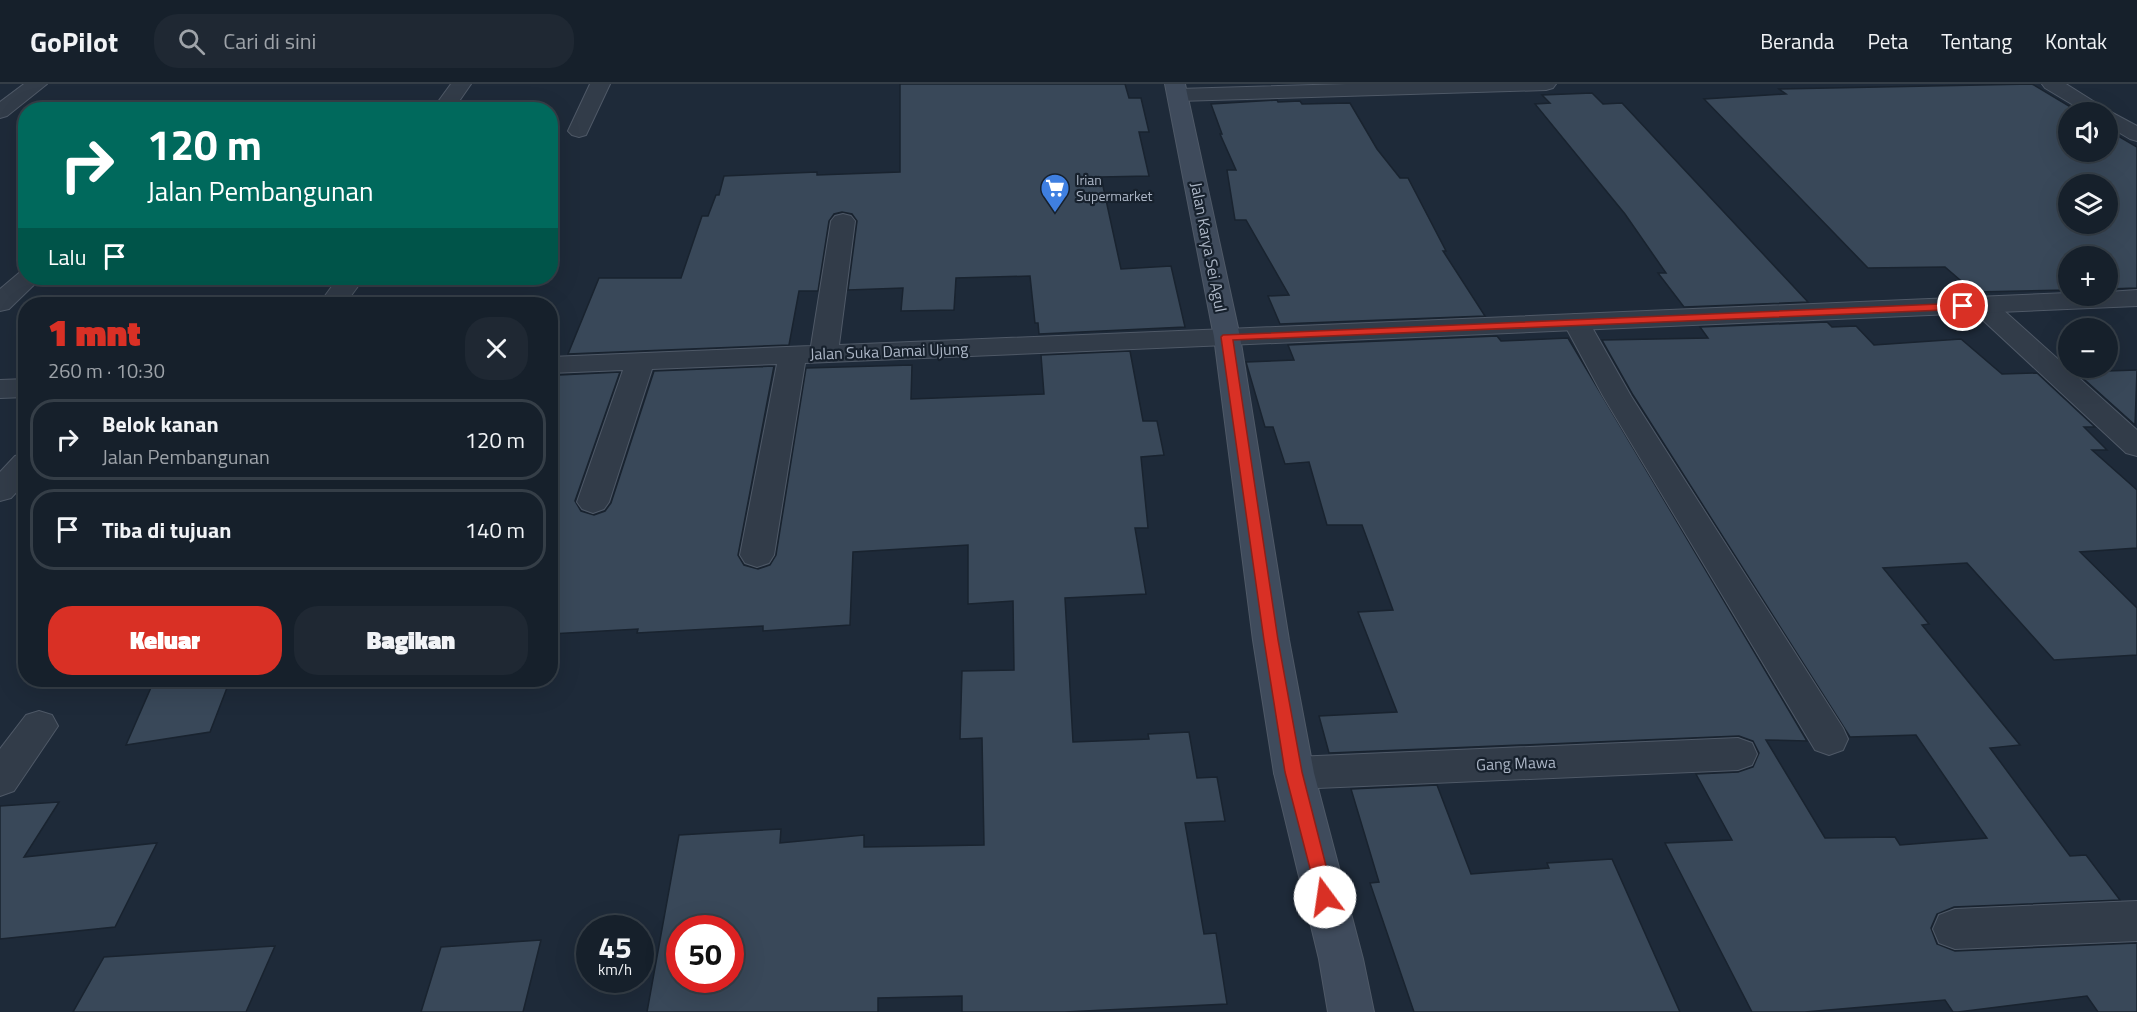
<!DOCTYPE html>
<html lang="id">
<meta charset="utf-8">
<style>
:root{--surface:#16202b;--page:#1f2833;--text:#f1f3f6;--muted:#9ea3a9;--line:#353e47;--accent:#d93025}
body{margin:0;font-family:"Titillium Web",sans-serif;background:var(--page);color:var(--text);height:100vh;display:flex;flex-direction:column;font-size:22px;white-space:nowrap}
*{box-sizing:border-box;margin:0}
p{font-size:20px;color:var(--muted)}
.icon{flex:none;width:33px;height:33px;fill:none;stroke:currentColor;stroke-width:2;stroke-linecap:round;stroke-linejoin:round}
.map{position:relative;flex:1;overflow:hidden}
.panel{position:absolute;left:18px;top:213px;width:540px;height:390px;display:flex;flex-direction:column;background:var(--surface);border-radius:24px;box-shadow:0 6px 24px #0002,0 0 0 2px var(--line)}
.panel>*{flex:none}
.hud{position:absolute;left:18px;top:18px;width:540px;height:183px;border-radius:24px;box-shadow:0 6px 24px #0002,0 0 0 2px var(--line);background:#00695c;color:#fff;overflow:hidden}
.controls{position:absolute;left:2058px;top:18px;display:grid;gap:12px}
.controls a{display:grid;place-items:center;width:60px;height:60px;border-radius:50%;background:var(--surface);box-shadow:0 6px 24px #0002,0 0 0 2px var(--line);font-size:30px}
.speed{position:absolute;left:576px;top:831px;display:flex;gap:12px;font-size:30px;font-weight:700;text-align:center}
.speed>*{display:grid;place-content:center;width:78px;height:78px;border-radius:50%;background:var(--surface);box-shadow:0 6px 24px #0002,0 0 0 2px var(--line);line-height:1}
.speed small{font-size:15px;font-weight:400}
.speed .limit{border:9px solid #d22;background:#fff;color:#111}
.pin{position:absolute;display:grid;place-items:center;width:51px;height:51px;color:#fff;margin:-26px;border:3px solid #fff;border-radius:50%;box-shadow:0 2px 6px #0007}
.me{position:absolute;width:66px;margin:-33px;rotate:346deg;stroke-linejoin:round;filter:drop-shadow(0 0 4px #0008)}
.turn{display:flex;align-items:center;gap:21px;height:126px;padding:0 30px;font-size:27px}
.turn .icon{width:78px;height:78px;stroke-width:2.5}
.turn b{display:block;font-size:42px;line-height:51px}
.then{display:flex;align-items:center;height:57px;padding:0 30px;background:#0003;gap:12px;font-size:22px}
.round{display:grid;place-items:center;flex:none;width:63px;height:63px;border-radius:24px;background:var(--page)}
.head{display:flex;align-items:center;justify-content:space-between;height:102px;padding:0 30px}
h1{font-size:36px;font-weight:800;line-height:45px;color:var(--accent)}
.button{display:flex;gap:12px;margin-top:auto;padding:12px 30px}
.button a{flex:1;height:69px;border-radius:24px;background:var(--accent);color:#fff;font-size:24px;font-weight:800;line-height:69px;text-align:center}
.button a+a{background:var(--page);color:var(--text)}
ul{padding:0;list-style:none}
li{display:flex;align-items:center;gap:18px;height:81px;margin:0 12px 9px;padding:0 18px;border:3px solid var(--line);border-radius:24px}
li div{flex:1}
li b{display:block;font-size:22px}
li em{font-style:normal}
header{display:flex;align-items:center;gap:36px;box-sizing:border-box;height:84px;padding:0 30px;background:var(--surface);border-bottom:2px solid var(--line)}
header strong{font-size:28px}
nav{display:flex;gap:33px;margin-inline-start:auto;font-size:21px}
.search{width:420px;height:54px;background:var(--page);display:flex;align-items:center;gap:15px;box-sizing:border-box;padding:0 21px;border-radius:24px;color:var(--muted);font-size:22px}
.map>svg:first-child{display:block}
.building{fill:#394859;stroke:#19232f;stroke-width:1.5;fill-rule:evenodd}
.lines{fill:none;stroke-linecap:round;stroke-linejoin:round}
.minor-casing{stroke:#4f5967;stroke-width:2}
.tertiary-casing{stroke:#4f5967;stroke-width:2}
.secondary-casing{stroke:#4f5967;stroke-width:2}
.minor{fill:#323c49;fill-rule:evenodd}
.tertiary{fill:#323c49;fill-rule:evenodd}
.secondary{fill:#3f4b5c;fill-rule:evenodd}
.route{fill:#d93025;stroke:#8d1f18;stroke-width:1.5}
.labels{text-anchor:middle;stroke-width:4.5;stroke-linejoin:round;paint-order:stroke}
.far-poi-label{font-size:14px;fill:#acb6c6;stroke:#17212d;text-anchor:start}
.street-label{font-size:16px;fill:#acb6c6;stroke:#17212d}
</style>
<header>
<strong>GoPilot</strong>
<div class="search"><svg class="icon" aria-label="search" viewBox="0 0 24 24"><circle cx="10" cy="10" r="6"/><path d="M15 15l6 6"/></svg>Cari di sini</div>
<nav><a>Beranda</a><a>Peta</a><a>Tentang</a><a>Kontak</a></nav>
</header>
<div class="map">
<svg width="2137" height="928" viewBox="0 0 2137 928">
<rect width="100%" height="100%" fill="#1e2a39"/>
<path class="building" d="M900 0H1125L1129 14H1141L1149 48H1139L1149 92 1101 93 1121 185 1171 182 1185 243 1039 250 1038 239H1035L1030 192 956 194 954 226 901 227 903 204 848 206 857 137 852 130 842 128 834 130 829 137 818 207H799L789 261 568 270 599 194H681L702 132H708L716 111H719L724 92 817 88V91L900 88Z
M2032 0 2079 28H2068V68H2108V46L2137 63V204L2108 205V172H2068V206L1974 208 1945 183 1868 184 1704 15 1786 10 1779 5ZM2068 100H2108V140H2068Z
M1592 9 1603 20 1622 19 1808 218 1684 223 1658 189H1666L1625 130 1535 20 1550 19 1542 11Z
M1277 16 1278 18 1300 17 1302 20 1350 19 1377 65 1400 94H1408L1446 167H1443L1485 232 1280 240 1268 212 1289 211 1246 136H1235L1227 86H1236L1220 50H1222L1211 20Z
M1827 238 1832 243 1856 242 1874 261 1961 255 2002 290 2037 289 2095 343H2084L2107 366H2092L2137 406V464L2080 468 2137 524V571L2054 576 1967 479 1883 484 1929 540 1922 541 2020 661 1990 664 2070 772 2086 771 2120 816 1954 823 1937 830 1931 844 1937 860 1955 867 2137 859V928H2098L2087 912 1958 928H1953L1945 916 1805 928H1752L1665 759 1732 756 1696 690 1738 688 1753 683 1759 669 1753 657 1739 652 1329 669 1319 632 1397 628 1358 528 1393 526 1362 441H1327L1309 378 1285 380 1273 343H1265L1246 278 1294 276 1288 261 1497 252 1501 257 1568 254 1807 657 1766 656 1825 754 1895 753 1900 761 1987 754 1916 651 1850 653 1633 311 1602 256 1708 254 1700 243Z
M1130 267 1143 337H1157L1164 371 1141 373 1148 444H1135L1146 510 1065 514 1073 658 1149 655 1148 650 1189 648 1197 694 1217 693 1225 737 1185 739 1204 850 1216 849 1227 920 1065 928H962V912L878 914V928H647L679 751 781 745 780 759 864 751V763L984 761 982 654 960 655 962 587 1014 586 1013 517 968 520V461L853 468 850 541 763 547V542L637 549 638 545 550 550V312L559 291 620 288 575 417 581 427 594 431 605 427 611 419 654 287 774 282 738 471 744 481 758 485 770 481 776 471 806 284 912 281 911 315 1044 310 1041 271ZM680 844H730V896H680Z
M2137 286 2135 341 2076 288Z
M177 596H230L210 648 126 661 153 599Z
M1437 701 1471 790 1549 784 1547 779 1612 775 1680 928H1414L1370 799 1379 798 1351 705Z
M59 718 24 773 157 759 115 843 0 855V722Z
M541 856 523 928H421L441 863Z
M275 862 246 928H73L104 873Z"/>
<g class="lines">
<g class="minor-casing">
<path id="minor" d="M24 0H47L7 32 0 34V18Z
M451 0H471L453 26H432Z
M590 0H610L586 51 579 53 572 51 568 47Z
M1347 0H1556L1553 4 1546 6 1178 17 1171 15 1168 11 1171 7 1178 5Z
M2042 0H2066L2109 27 2137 42V57L2130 55 2108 42V28H2085L2045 4Z
M843 130 851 132 855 137 839 261 1227 245 1237 247 1240 253 1237 259 1227 261 805 279 774 471 769 479 757 483 745 479 740 471 777 280 652 285 609 418 604 425 593 429 582 425 577 418 623 286 550 289V273L811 262 831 137 835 132Z
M26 187V194H41L9 225 0 227V205L19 189Z
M338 194H364L345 220H319Z
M1982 213 1991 215 2137 346V372L2126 369 1973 227 1969 221 1973 215Z
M1576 230 1585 232 1589 238 1631 312 1843 644 1848 655 1843 666 1829 671 1815 666 1603 312 1563 238 1567 232Z
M26 295V313L0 314V296Z
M26 369V398L11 414 0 417V388L15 372Z
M39 627 52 631 58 642 14 707 0 712V665L26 631Z
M1738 654 1752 659 1757 670 1752 681 1738 686 1294 705 1280 701 1274 689 1280 677 1294 673Z
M2137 817V857L1955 865 1939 859 1933 845 1939 831 1955 825Z"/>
</g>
<g class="tertiary-casing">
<path id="tertiary" d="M2137 206V222L1227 261 1217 259 1214 253 1217 247 1227 245 2068 209V212H2108V208Z"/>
</g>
<g class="secondary-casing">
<path id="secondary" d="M1165 0H1185L1240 253 1289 556 1314 689 1363 875 1374 928H1328L1319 875 1274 689 1253 556 1214 253Z"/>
</g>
<use href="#minor" class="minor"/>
<use href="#tertiary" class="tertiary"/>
<use href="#secondary" class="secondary"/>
</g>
<path class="route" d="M1963 219 1967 220V225L1233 256 1278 556 1302 688 1334 813 1332 819 1325 821 1319 819 1285 688 1264 556 1221 253 1223 251Z"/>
<defs>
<g id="supermarket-pin" transform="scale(1.5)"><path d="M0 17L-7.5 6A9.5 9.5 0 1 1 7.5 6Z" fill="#3f7fe0" stroke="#17212d"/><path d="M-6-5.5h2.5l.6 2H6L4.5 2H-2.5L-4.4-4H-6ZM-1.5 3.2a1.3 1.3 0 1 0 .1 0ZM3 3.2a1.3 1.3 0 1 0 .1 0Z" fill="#fff"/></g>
</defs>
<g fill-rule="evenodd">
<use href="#supermarket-pin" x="1055" y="104"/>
</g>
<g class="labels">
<g class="far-poi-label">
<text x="1076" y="101">Irian<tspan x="1076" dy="16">Supermarket</tspan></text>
</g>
<g class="street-label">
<text transform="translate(1209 163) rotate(79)" y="6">Jalan Karya Sei Agul</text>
<text transform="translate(889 267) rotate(-2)" y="6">Jalan Suka Damai Ujung</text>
<text transform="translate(1516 679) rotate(-2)" y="6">Gang Mawa</text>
</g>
</g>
</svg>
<div class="controls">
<a><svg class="icon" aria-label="sound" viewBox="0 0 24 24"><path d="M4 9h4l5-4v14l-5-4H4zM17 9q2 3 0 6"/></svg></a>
<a><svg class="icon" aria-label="layers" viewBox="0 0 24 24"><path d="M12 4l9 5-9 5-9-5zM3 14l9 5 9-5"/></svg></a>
<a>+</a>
<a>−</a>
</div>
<div class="speed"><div>45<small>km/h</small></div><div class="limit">50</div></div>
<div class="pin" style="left:1963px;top:222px;background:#d93025"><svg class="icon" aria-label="arrive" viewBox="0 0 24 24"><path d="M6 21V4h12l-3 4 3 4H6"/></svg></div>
<svg class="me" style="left:1325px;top:813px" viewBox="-20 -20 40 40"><circle r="19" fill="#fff"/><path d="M0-13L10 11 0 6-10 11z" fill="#d93025"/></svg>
<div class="hud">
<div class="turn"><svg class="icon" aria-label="right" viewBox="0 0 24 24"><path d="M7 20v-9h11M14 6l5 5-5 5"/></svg><div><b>120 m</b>Jalan Pembangunan</div></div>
<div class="then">Lalu<svg class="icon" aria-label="arrive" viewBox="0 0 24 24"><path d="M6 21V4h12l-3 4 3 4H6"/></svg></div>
</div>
<section class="panel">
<div class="head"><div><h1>1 mnt</h1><p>260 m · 10:30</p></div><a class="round"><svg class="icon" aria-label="close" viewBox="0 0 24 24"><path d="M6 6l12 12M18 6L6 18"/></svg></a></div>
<ul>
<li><svg class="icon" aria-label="right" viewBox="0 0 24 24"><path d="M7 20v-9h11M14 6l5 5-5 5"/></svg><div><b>Belok kanan</b><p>Jalan Pembangunan</p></div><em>120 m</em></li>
<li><svg class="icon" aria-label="arrive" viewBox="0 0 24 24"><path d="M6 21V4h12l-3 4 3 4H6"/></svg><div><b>Tiba di tujuan</b></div><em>140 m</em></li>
</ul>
<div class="button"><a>Keluar</a><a>Bagikan</a></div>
</section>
</div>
